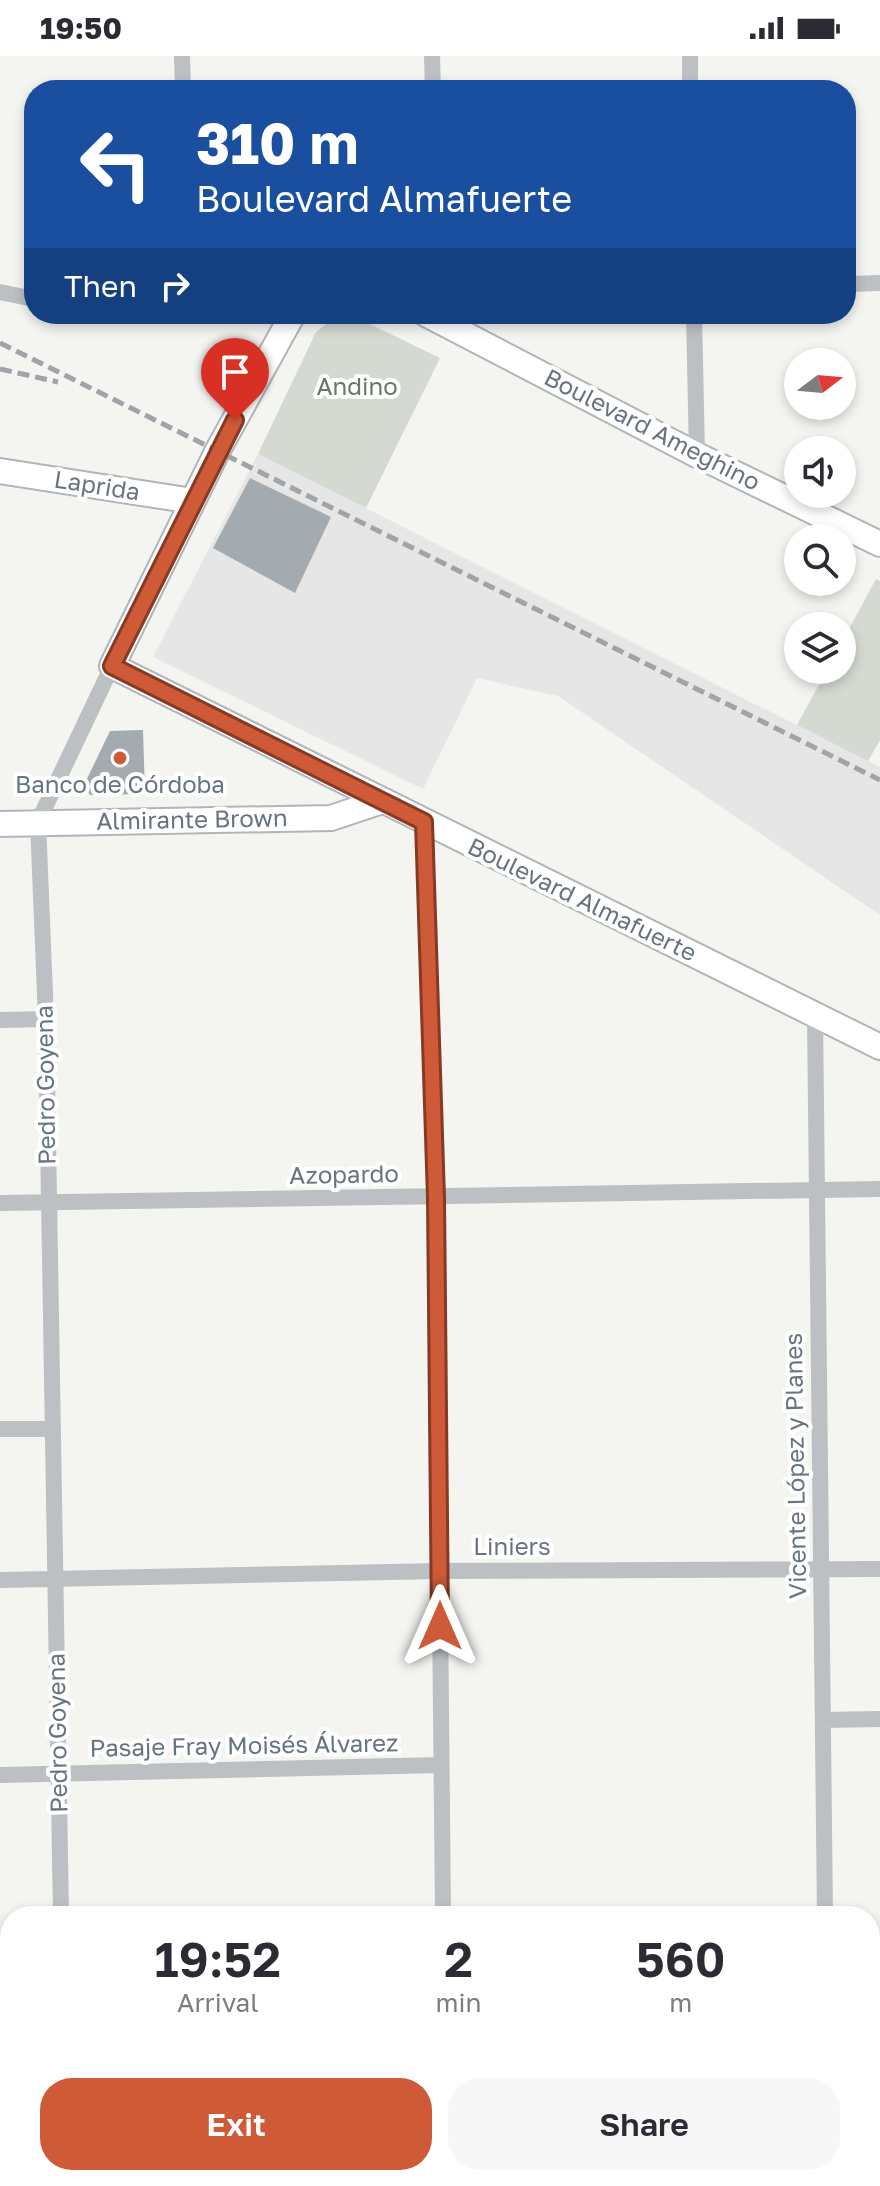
<!DOCTYPE html>
<meta charset="utf-8">
<style>
:root{--surface:#fff;--page:#f7f7f7;--text:#2b2b33;--muted:#7c7c81;--accent:#ce5a38}
body{margin:0;font-family:"Golos Text",sans-serif;background:var(--page);color:var(--text);height:100vh;display:flex;flex-direction:column;font-size:30px;white-space:nowrap}
*{box-sizing:border-box;margin:0}
p{font-size:26px;color:var(--muted)}
.icon{flex:none;width:44px;height:44px;fill:none;stroke:currentColor;stroke-width:2;stroke-linecap:round;stroke-linejoin:round}
.map{position:relative;flex:1;overflow:hidden}
.sheet{position:absolute;left:0px;top:1850px;width:880px;height:280px;display:flex;flex-direction:column;background:var(--surface);border-radius:32px 32px 0 0;box-shadow:0 4px 12px #0003}
.sheet>*{flex:none}
.top-card{position:absolute;left:24px;top:24px;width:832px;height:244px;border-radius:32px;box-shadow:0 4px 12px #0003;background:#1a4fa0;color:#fff;overflow:hidden}
.needle{width:52px;rotate:74deg}
.tools{position:absolute;left:784px;top:292px;display:grid;gap:16px}
.tools a{display:grid;place-items:center;width:72px;height:72px;border-radius:50%;background:var(--surface);box-shadow:0 4px 12px #0003;font-size:40px}
.pin{position:absolute;display:grid;place-items:center;width:68px;height:68px;color:#fff;margin:-82px -34px;border-radius:50% 50% 50% 0;rotate:-45deg;box-shadow:0 0 8px #0007}
.pin .icon{rotate:45deg}
.me{position:absolute;width:88px;margin:-44px;rotate:0deg;stroke-linejoin:round;filter:drop-shadow(0 0 6px #0008)}
.turn{display:flex;align-items:center;gap:28px;height:168px;padding:0 40px;font-size:36px}
.turn .icon{width:104px;height:104px;stroke-width:2.5}
.turn b{display:block;font-size:56px;line-height:68px}
.then{display:flex;align-items:center;height:76px;padding:0 40px;background:#0003;gap:16px;font-size:30px}
.eta{display:flex;justify-content:space-evenly;align-items:center;height:136px;text-align:center}
.eta b{font-size:48px;font-weight:600;line-height:56px}
.action{display:flex;gap:16px;margin-top:auto;padding:16px 40px}
.action a{flex:1;height:92px;border-radius:32px;background:var(--accent);color:#fff;font-size:32px;font-weight:600;line-height:92px;text-align:center}
.action a+a{background:var(--page);color:var(--text)}
.status{display:flex;justify-content:space-between;align-items:center;height:56px;padding:0 40px;background:var(--surface);direction:ltr}
.status svg{height:22px;fill:currentColor}
.map>svg:first-child{display:block}
.built{fill:#e5e6e5}
.green{fill:#d4d9d1}
.building{fill:#a4abb0}
.lines{fill:none;stroke-linecap:round;stroke-linejoin:round}
.secondary-casing{stroke:#b1b5b9;stroke-width:28}
.service{stroke:#bcc0c3;stroke-width:8}
.minor{stroke:#bcc0c3;stroke-width:16}
.secondary{stroke:#fff;stroke-width:24}
.rail{stroke:#9ea4a8;stroke-width:5;stroke-dasharray:12 6;stroke-linecap:butt}
.route-casing{stroke:#863a24;stroke-width:20}
.route{stroke:#ce5a38;stroke-width:14}
.poi-dot{fill:#ce5a38;stroke:#fff;stroke-width:3}
.labels{text-anchor:middle;stroke-width:8;stroke-linejoin:round;paint-order:stroke}
.park-label{font-size:24px;fill:#697765;stroke:#fff}
.street-label{font-size:24px;fill:#67747f;stroke:#fff}
.poi-label{font-size:24px;fill:#67747f;stroke:#fff}
</style>
<div class="status"><b>19:50</b><svg viewBox="0 0 49 12"><path d="M0 12V9h3v3zM5 12V6h3v6zM10 12V3h3v9zM15 12V0h3v12zM26 1h20v11H26zM47 4h2v5h-2z"/></svg></div>
<div class="map">
<svg width="880" height="2130" viewBox="0 0 880 2130">
<rect width="100%" height="100%" fill="#f4f4f1"/>
<path class="built" d="M258 398 880 711V859L558 640 477 622 423 733 153 601Z"/>
<path class="green" d="M339 258H349L440 302 366 452 258 398 316 276Z
M876 523 880 525V684L868 705 797 669 827 614H842V586Z"/>
<path class="building" d="M250 422 331 461 295 537 213 492Z
M143 674 145 738 90 739 84 729 110 675Z"/>
<g class="lines">
<g class="secondary-casing">
<path id="secondary" d="M293 258 218 394 112 610 880 991
M426 258 697 399 880 488
M0 415 193 445
M0 768 331 762 382 745"/>
</g>
<path class="service" d="M665 2130V2120"/>
<path class="minor" d="M182 0 183 34
M432 0 433 34
M690 0V34
M846 228 880 227
M0 236 34 243
M694 258 697 399
M424 766 436 1142 443 1860
M815 960 825 1860
M0 964 46 963
M0 1147 880 1133
M0 1373H53
M0 1524 440 1515 880 1513
M823 1664 880 1663
M0 1719 441 1709
M61 1860 46 963 38 766 112 610
M870 1899H880
M0 1910H10
M65 2120V2130
M260 2120V2130
M447 2120V2130
M827 2120V2130"/>
<use href="#secondary" class="secondary"/>
<path class="rail" d="M0 287 880 724
M0 313 58 326"/>
</g>
<g class="lines">
<g class="route-casing">
<path id="route" d="M235 364 112 610 424 766 436 1142 440 1570"/>
</g>
<use href="#route" class="route"/>
</g>
<circle class="poi-dot" cx="120" cy="702" r="8"/>
<g class="labels">
<g class="park-label">
<text x="357" y="339">Andino</text>
</g>
<g class="street-label">
<text transform="translate(652 374) rotate(27)" y="8">Boulevard Ameghino</text>
<text transform="translate(97 430) rotate(9)" y="8">Laprida</text>
<text transform="translate(192 764) rotate(-1)" y="8">Almirante Brown</text>
<text transform="translate(582 844) rotate(26)" y="8">Boulevard Almafuerte</text>
<text transform="translate(46 1029) rotate(-91)" y="8">Pedro Goyena</text>
<text transform="translate(344 1119) rotate(-1)" y="8">Azopardo</text>
<text transform="translate(796 1410) rotate(-91)" y="8">Vicente López y Planes</text>
<text x="512" y="1499">Liniers</text>
<text transform="translate(58 1677) rotate(-91)" y="8">Pedro Goyena</text>
<text transform="translate(244 1690) rotate(-1)" y="8">Pasaje Fray Moisés Álvarez</text>
</g>
<g class="poi-label">
<text x="120" y="737">Banco de Córdoba</text>
</g>
</g>
</svg>
<div class="tools">
<a><svg class="needle" viewBox="-14 -14 28 28"><path d="M0-13l5 13h-10z" fill="#e53935"/><path d="M0 13l5-13h-10z" fill="#7c7c81"/></svg></a>
<a><svg class="icon" aria-label="sound" viewBox="0 0 24 24"><path d="M4 9h4l5-4v14l-5-4H4zM17 9q2 3 0 6"/></svg></a>
<a><svg class="icon" aria-label="search" viewBox="0 0 24 24"><circle cx="10" cy="10" r="6"/><path d="M15 15l6 6"/></svg></a>
<a><svg class="icon" aria-label="layers" viewBox="0 0 24 24"><path d="M12 4l9 5-9 5-9-5zM3 14l9 5 9-5"/></svg></a>
</div>
<div class="pin" style="left:235px;top:364px;background:#d93025"><svg class="icon" aria-label="arrive" viewBox="0 0 24 24"><path d="M6 21V4h12l-3 4 3 4H6"/></svg></div>
<svg class="me" style="left:440px;top:1570px" viewBox="-20 -20 40 40"><path d="M0-17L14 15 0 8-14 15z" fill="#ce5a38" stroke="#fff" stroke-width="4"/></svg>
<div class="top-card">
<div class="turn"><svg class="icon" aria-label="left" viewBox="0 0 24 24"><path d="M17 20v-9H6M10 6l-5 5 5 5"/></svg><div><b>310 m</b>Boulevard Almafuerte</div></div>
<div class="then">Then<svg class="icon" aria-label="right" viewBox="0 0 24 24"><path d="M7 20v-9h11M14 6l5 5-5 5"/></svg></div>
</div>
<section class="sheet">
<div class="eta">
<div><b>19:52</b><p>Arrival</p></div>
<div><b>2</b><p>min</p></div>
<div><b>560</b><p>m</p></div>
</div>
<div class="action"><a>Exit</a><a>Share</a></div>
</section>
</div>
